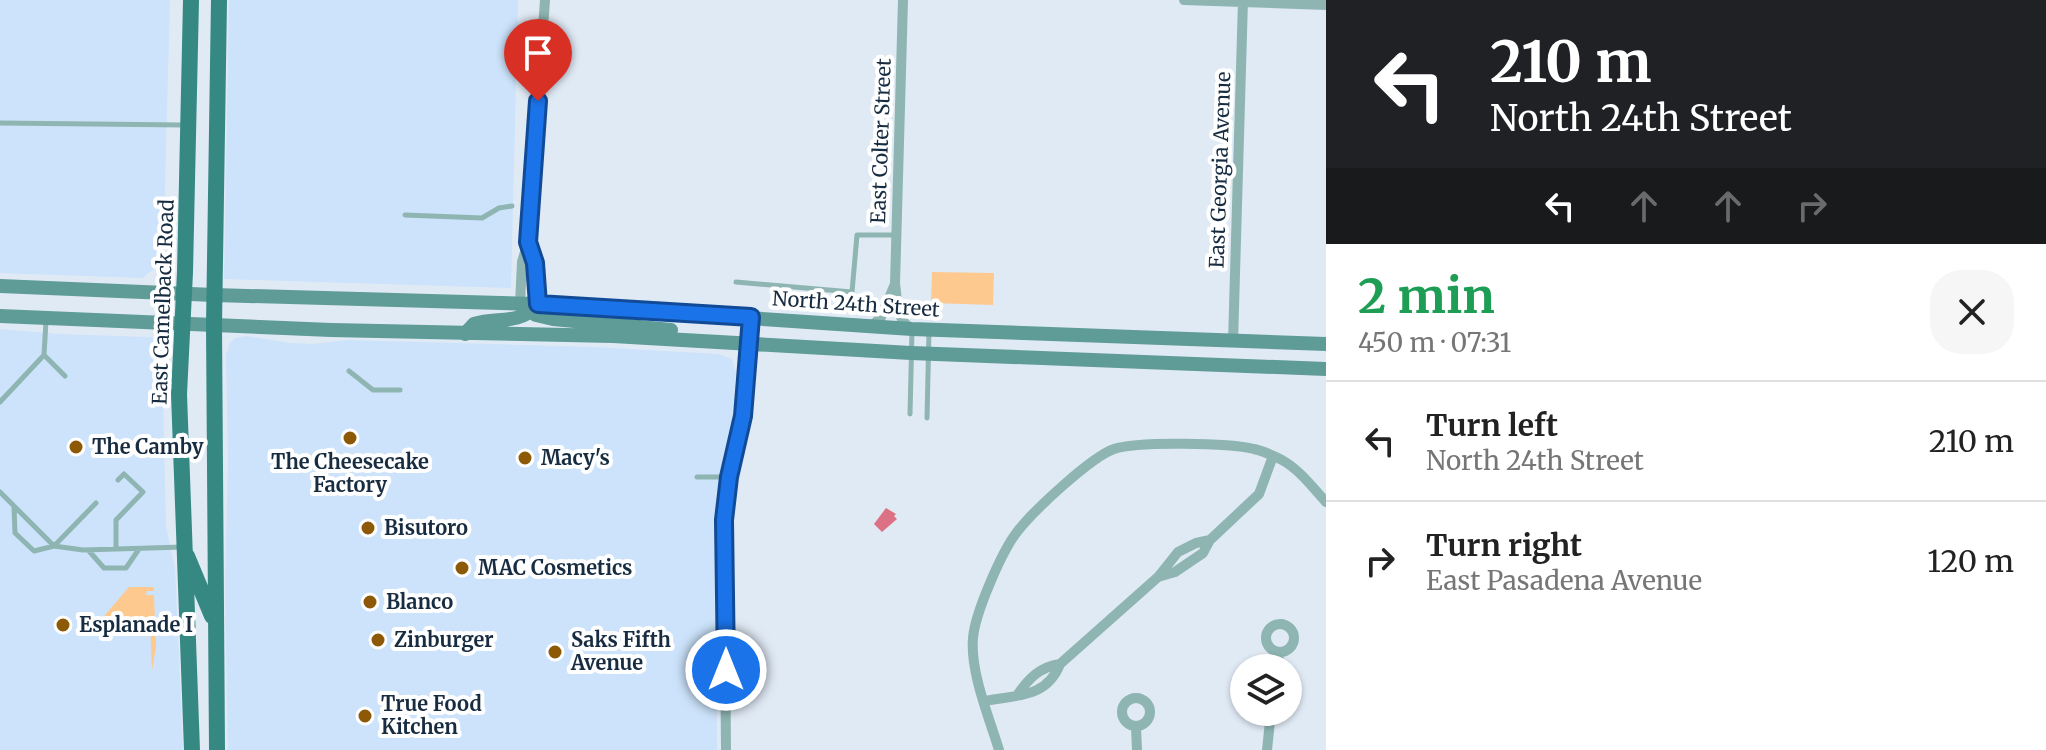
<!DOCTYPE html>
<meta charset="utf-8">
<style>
:root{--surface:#fff;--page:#f6f6f6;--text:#222;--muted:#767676;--line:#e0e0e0}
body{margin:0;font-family:Merriweather,serif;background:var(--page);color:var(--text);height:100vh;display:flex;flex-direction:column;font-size:30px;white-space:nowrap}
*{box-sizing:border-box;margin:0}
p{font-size:26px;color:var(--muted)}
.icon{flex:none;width:44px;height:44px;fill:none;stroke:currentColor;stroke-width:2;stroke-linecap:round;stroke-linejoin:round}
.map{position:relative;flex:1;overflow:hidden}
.sheet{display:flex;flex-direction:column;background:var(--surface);width:720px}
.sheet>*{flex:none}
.banner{background:#202124;color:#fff;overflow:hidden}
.fabs{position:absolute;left:1230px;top:654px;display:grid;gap:16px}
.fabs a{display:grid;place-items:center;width:72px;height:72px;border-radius:50%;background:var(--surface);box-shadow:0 2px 6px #0004;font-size:40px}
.pin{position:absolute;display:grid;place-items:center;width:68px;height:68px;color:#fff;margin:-82px -34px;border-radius:50% 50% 50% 0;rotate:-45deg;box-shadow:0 0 8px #0007}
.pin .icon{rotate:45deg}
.me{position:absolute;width:88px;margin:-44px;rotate:0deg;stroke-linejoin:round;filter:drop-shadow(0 0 6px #0008)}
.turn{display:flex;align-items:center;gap:28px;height:168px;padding:0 32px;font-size:36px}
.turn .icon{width:104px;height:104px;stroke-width:2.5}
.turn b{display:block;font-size:56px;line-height:68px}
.lanes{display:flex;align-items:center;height:76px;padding:0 32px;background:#0003;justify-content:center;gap:40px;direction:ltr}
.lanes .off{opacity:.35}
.round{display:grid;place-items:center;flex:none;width:84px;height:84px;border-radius:32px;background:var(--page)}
.headline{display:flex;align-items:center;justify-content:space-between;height:136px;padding:0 32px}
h1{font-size:48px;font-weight:700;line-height:60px;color:#1e9e55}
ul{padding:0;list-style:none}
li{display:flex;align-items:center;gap:24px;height:120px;padding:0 32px;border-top:2px solid var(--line)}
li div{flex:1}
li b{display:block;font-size:30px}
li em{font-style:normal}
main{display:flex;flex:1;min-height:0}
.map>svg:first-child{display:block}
.built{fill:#cce3fb}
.green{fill:#fdc98f}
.water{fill:#dc7084}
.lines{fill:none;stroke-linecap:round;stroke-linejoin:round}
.lane{stroke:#8eb5b2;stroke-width:5}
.street{stroke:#8eb5b2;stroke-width:10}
.secondary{stroke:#5f9b97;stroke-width:14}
.primary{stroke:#368883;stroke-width:16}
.route-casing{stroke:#114b97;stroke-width:20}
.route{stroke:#1a73e8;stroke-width:14}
.poi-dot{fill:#8d5907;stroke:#fff;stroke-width:3}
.labels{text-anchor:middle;stroke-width:8;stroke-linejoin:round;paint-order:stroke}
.street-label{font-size:20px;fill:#172c41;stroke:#fff}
.poi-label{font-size:20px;font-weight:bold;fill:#172c41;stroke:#fff;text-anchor:start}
</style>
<main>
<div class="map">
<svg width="1326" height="750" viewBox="0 0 1326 750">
<rect width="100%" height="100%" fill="#e0eaf5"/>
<path class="built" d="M0 0H170L163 262 142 278 0 273Z
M229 0H518L511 288 224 279Z
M0 329 58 334 148 337 158 338 166 345 169 354 163 396 166 526 175 568 183 750H0Z
M247 336 290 343 313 344 347 340 594 347 718 354 732 359 736 372 732 433 716 495 717 750H228L225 591 228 461 226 355 230 343 235 338Z"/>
<path class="green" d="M932 272 994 273 993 305 931 303Z
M129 587H154V591H147L146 595H154L156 647 152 670 150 622H99Z"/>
<path class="water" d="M886 508 896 514 894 516 897 519 882 532 874 524Z"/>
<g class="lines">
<path class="lane" d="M0 123 184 125
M405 215 482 218 499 208 512 206
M736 282 852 292 857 235H895
M44 355 65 376
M349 371 373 390H400
M0 402 44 355 46 321
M910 414 912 331
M927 418 929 331
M697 477H728
M0 492 54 546 83 550 183 547
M14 507 15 533 34 551 54 546 96 503
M116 549V520L143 492 124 474 118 480
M89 551 104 568H126L139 549"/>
<path class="street" d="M903 0 895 284C898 302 895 316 910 328
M1184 0 1326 5
M528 242 535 263 538 304
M520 304 522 262 528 242 545 0
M872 326 881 317 895 284
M1233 342 1243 0
M1158 577 1175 572 1203 553 1210 540 1259 494 1273 456
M1266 638a14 14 0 1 1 28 0a14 14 0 1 1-28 0Z
M1277 668 1279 653
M1018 694C1029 678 1040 667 1060 664
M1122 712a14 14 0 1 1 28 0a14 14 0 1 1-28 0Z
M985 701C1016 695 1047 698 1060 664L1158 577 1178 552 1196 543 1210 540
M1136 727 1137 750
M726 750 724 520 729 477 743 416 751 317
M999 750C989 717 970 672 973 638 975 613 1002 551 1017 532 1033 511 1091 457 1114 449 1137 441 1230 443 1254 449 1263 451 1274 456 1282 460 1300 470 1313 488 1326 502
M1267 750 1271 712"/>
<path class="secondary" d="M0 286 214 295 538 304 912 329 1326 344
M520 305 536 315 553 319 671 330
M0 316 331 330 613 336 911 353 1326 369
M465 334 474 324C497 317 517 325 535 307"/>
<path class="primary" d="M191 0 185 272 179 394 192 750
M187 556 212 616
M217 750 214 325 219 0"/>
</g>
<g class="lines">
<g class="route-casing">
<path id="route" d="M538 101 528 242 535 263 538 304 751 317 743 416 729 477 724 520 726 670"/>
</g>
<use href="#route" class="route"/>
</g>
<g class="poi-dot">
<circle cx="350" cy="438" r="8"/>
<circle cx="76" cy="447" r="8"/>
<circle cx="525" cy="458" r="8"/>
<circle cx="368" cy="528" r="8"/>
<circle cx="462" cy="568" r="8"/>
<circle cx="370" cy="602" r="8"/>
<circle cx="63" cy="625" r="8"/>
<circle cx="378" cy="640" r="8"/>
<circle cx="555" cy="652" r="8"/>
<circle cx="365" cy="716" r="8"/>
</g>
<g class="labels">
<g class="street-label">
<text transform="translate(881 141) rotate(-88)" y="7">East Colter Street</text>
<text transform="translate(1220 170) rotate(-88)" y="7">East Georgia Avenue</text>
<text transform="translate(163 302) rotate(-88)" y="7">East Camelback Road</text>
<text transform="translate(856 304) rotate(4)" y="7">North 24th Street</text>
</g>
<g class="poi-label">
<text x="92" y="454">The Camby</text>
<text x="541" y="465">Macy's</text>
<text x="350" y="469" text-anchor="middle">The Cheesecake<tspan x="350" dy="23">Factory</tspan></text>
<text x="384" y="535">Bisutoro</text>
<text x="478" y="575">MAC Cosmetics</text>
<text x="386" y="609">Blanco</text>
<text x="79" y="632">Esplanade I</text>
<text x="394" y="647">Zinburger</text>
<text x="571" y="647">Saks Fifth<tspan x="571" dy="23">Avenue</tspan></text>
<text x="381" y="711">True Food<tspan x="381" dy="23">Kitchen</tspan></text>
</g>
</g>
</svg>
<div class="fabs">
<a><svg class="icon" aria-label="layers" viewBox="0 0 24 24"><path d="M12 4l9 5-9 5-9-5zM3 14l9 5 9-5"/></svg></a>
</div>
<div class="pin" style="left:538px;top:101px;background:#d93025"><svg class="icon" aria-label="arrive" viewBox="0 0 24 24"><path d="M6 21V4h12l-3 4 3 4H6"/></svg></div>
<svg class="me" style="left:726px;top:670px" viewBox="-20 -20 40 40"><circle r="17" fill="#1a73e8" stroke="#fff" stroke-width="3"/><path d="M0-11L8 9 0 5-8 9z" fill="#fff"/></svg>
</div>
<section class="sheet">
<div class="banner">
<div class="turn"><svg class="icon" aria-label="left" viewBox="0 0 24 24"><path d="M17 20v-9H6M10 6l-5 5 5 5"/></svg><div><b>210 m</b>North 24th Street</div></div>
<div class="lanes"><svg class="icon" aria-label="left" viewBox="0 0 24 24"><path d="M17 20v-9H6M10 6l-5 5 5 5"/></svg><svg class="icon off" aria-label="ahead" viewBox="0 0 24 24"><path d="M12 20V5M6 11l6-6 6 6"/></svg><svg class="icon off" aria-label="ahead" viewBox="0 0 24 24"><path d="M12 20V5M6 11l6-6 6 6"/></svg><svg class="icon off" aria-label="right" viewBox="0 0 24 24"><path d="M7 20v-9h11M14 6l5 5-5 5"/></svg></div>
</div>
<div class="headline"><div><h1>2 min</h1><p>450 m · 07:31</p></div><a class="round"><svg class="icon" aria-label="close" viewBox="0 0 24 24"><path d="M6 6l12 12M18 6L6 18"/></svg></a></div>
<ul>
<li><svg class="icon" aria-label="left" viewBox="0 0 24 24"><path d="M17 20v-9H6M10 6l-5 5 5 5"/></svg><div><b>Turn left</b><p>North 24th Street</p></div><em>210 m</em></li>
<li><svg class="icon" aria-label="right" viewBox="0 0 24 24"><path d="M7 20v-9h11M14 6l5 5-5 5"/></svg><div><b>Turn right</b><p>East Pasadena Avenue</p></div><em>120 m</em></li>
</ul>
</section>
</main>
